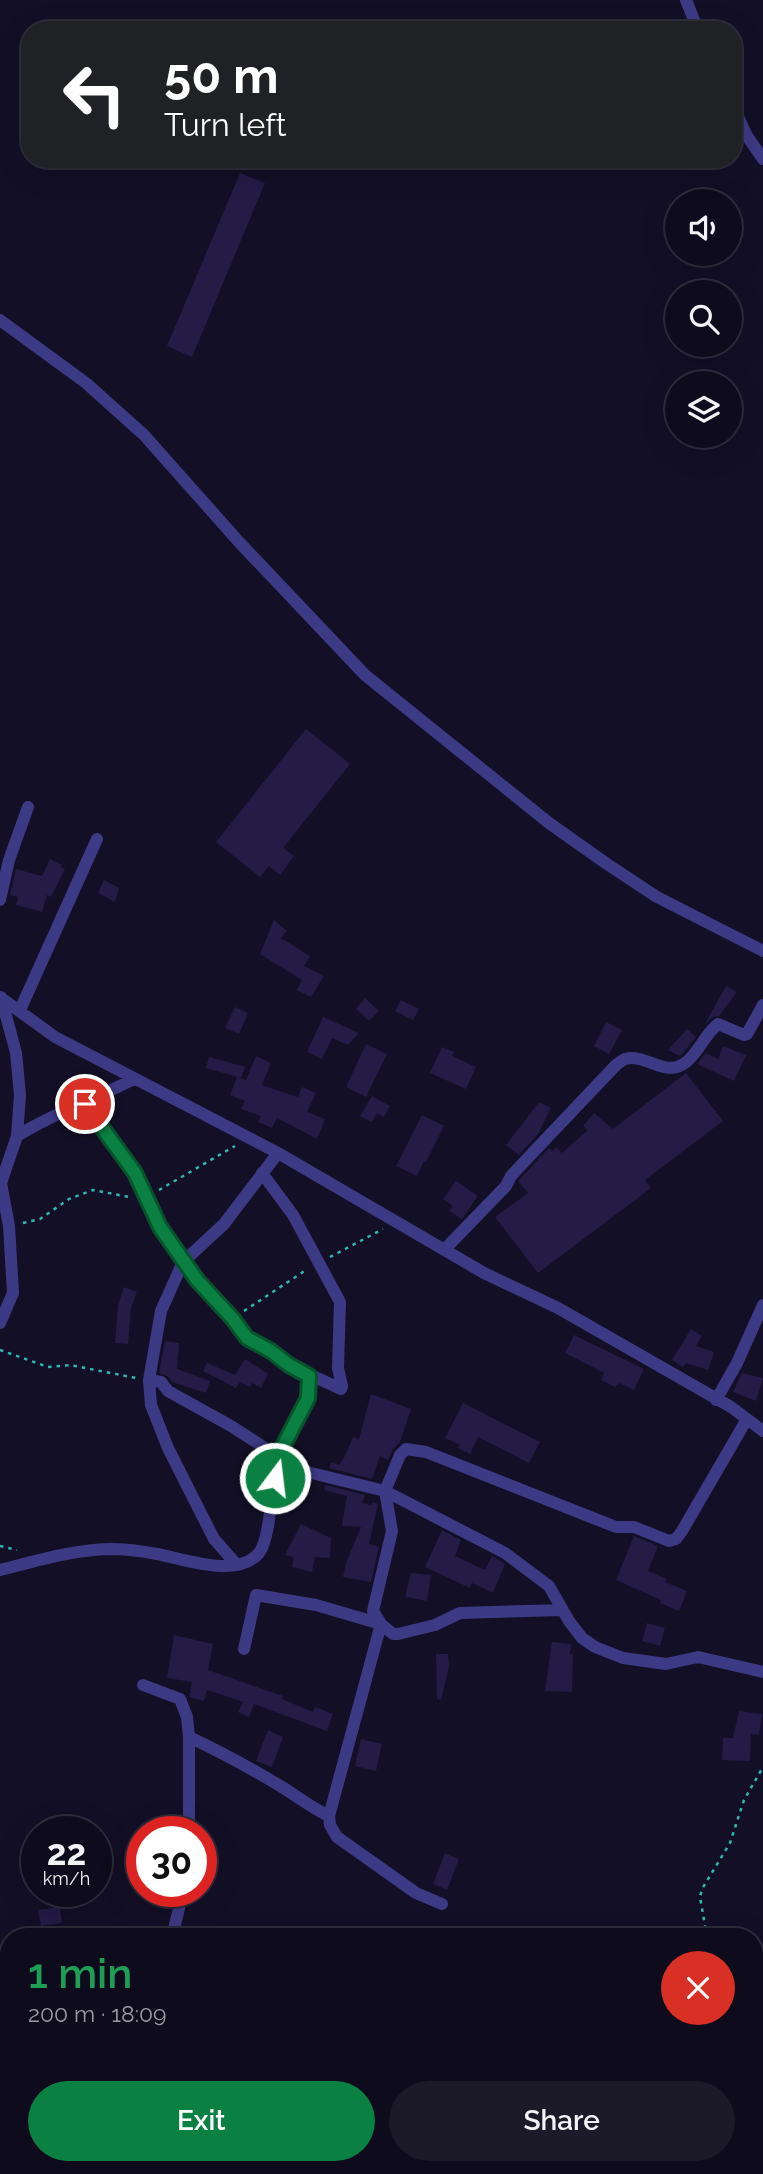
<!DOCTYPE html>
<meta charset="utf-8">
<style>
:root{--surface:#0e0b1c;--page:#1c1929;--text:#f1f3f6;--muted:#9b9ba3;--line:#2e2b3b;--accent:#0b8043}
body{margin:0;font-family:Raleway,sans-serif;background:var(--page);color:var(--text);height:100vh;display:flex;flex-direction:column;font-size:26px;white-space:nowrap}
*{box-sizing:border-box;margin:0}
p{font-size:23px;color:var(--muted)}
.icon{flex:none;width:38px;height:38px;fill:none;stroke:currentColor;stroke-width:2;stroke-linecap:round;stroke-linejoin:round}
.map{position:relative;flex:1;overflow:hidden}
.drawer{position:absolute;left:0px;top:1928px;width:763px;height:247px;display:flex;flex-direction:column;background:var(--surface);border-radius:28px 28px 0 0;box-shadow:0 7px 28px #0002,0 0 0 2px var(--line)}
.drawer>*{flex:none}
.hud{position:absolute;left:21px;top:21px;width:721px;height:147px;border-radius:28px;box-shadow:0 7px 28px #0002,0 0 0 2px var(--line);background:#202124;color:#fff;overflow:hidden}
.controls{position:absolute;left:665px;top:189px;display:grid;gap:14px}
.controls a{display:grid;place-items:center;width:77px;height:77px;border-radius:50%;background:var(--surface);box-shadow:0 7px 28px #0002,0 0 0 2px var(--line);font-size:35px}
.speed{position:absolute;left:21px;top:1816px;display:flex;gap:14px;font-size:35px;font-weight:700;text-align:center}
.speed>*{display:grid;place-content:center;width:91px;height:91px;border-radius:50%;background:var(--surface);box-shadow:0 7px 28px #0002,0 0 0 2px var(--line);line-height:1}
.speed small{font-size:18px;font-weight:400}
.speed .limit{border:10px solid #d22;background:#fff;color:#111}
.pin{position:absolute;display:grid;place-items:center;width:60px;height:60px;color:#fff;margin:-30px;border:4px solid #fff;border-radius:50%;box-shadow:0 2px 7px #0007}
.me{position:absolute;width:77px;margin:-38px;rotate:15deg;stroke-linejoin:round;filter:drop-shadow(0 0 5px #0008)}
.turn{display:flex;align-items:center;gap:24px;height:147px;padding:0 28px;font-size:32px}
.turn .icon{width:91px;height:91px;stroke-width:2.5}
.turn b{display:block;font-size:49px;line-height:60px}
.round{display:grid;place-items:center;flex:none;width:74px;height:74px;border-radius:37px;background:var(--page)}
.summary{display:flex;align-items:center;justify-content:space-between;height:119px;padding:0 28px}
h1{font-size:42px;font-weight:600;line-height:52px;color:#1e9e55}
.cta{display:flex;gap:14px;margin-top:auto;padding:14px 28px}
.cta a{flex:1;height:80px;border-radius:42px;background:var(--accent);color:#fff;font-size:28px;font-weight:600;line-height:80px;text-align:center}
.cta a+a{background:var(--page);color:var(--text)}
.map>svg:first-child{display:block}
.building{fill:#241b47}
.lines{fill:none;stroke-linecap:round;stroke-linejoin:round}
.path{stroke:#2fb8b0;stroke-width:2.5;stroke-dasharray:3.5 5;stroke-linecap:butt}
.minor{stroke:#3d3a85;stroke-width:12}
.route-casing{stroke:#07532c;stroke-width:18}
.route{stroke:#0b8043;stroke-width:12}
</style>
<div class="map">
<svg width="763" height="2174" viewBox="0 0 763 2174">
<rect width="100%" height="100%" fill="#130f26"/>
<path class="building" d="M240 173 265 183 192 357 167 346Z
M306 729 350 764 283 848 294 856 280 875 269 866 260 877 216 842Z
M50 859 62 865 61 867 65 869 51 897 47 895 42 912 16 905 18 897 10 895 16 869 42 876Z
M104 880 119 888 115 902 98 893Z
M274 920 287 931 281 938 310 956 304 966 324 976 311 997 297 990 302 980 260 954Z
M726 986 737 992 719 1016 713 1017 705 1024Z
M365 998 379 1011 369 1021 356 1009Z
M401 1000 419 1009 413 1020 395 1011Z
M235 1007 248 1013 239 1034 225 1028Z
M323 1017 359 1033 348 1045 332 1038 322 1059 307 1052Z
M606 1022 622 1030 609 1054 594 1046Z
M687 1029 696 1037 683 1053 680 1056 668 1050Z
M366 1044 387 1054 366 1097 346 1087Z
M723 1046 746 1055 734 1081 697 1064 706 1053 718 1059Z
M442 1047 454 1052 452 1056 476 1067 466 1089 430 1073Z
M256 1056 271 1063 262 1085 298 1097 302 1087 316 1093 307 1112 325 1119 317 1139 277 1118 272 1128 258 1122 261 1116 241 1109 245 1101 230 1095 237 1077 246 1080Z
M209 1057 245 1067 241 1078 206 1068Z
M686 1073 723 1121 645 1180 651 1188 538 1273 495 1217 528 1193 518 1181 549 1148 553 1151 556 1147 562 1153 588 1130 583 1126 594 1113 613 1129Z
M372 1096 390 1106 384 1117 377 1113 372 1122 360 1116Z
M539 1102 551 1108 538 1134 519 1155 506 1145Z
M422 1115 444 1126 426 1162 424 1161 417 1176 396 1166Z
M456 1181 478 1196 462 1219 449 1211 453 1206 443 1199Z
M124 1287 137 1292 131 1308 128 1344 115 1343 118 1305Z
M691 1329 702 1336 696 1346 714 1352 708 1370 686 1363 683 1367 672 1360Z
M574 1335 644 1369 634 1390 619 1383 615 1387 601 1380 604 1373 565 1353Z
M165 1341 179 1343 177 1369 210 1381 206 1393 172 1382 167 1376 159 1373Z
M245 1359 268 1374 261 1388 252 1383 250 1387 240 1382 236 1388 203 1371 207 1363 235 1375Z
M742 1373 763 1378 756 1401 733 1392Z
M371 1394 411 1409 400 1442 393 1449 388 1460 380 1456 372 1479 329 1468 331 1462 339 1465 345 1456 353 1437 359 1439Z
M463 1403 540 1442 529 1463 478 1437 470 1454 458 1448 460 1445 445 1438Z
M325 1485 365 1495 362 1503 371 1505 373 1502 378 1504 369 1544 379 1547 371 1582 343 1577 346 1563 361 1527 342 1526 347 1496 324 1490Z
M301 1524 331 1538 330 1558 315 1557 312 1572 292 1567 294 1557 285 1555Z
M442 1530 461 1540 455 1556 485 1570 492 1556 505 1564 493 1593 472 1583 470 1588 425 1567Z
M634 1536 658 1546 648 1571 667 1579 665 1582 687 1591 679 1611 660 1603 661 1600 616 1580Z
M411 1573 431 1575 427 1601 405 1597Z
M647 1623 665 1628 660 1646 642 1641Z
M174 1635 213 1644 208 1670 283 1696 282 1699 313 1712 315 1707 333 1714 327 1731 254 1704 249 1717 238 1712 243 1702 207 1690 204 1701 189 1697 192 1682 167 1678Z
M552 1642 571 1644 570 1654H573L572 1692 545 1691Z
M436 1654H448L449 1666 441 1700 437 1699Z
M739 1711 762 1714 759 1735 751 1734 750 1761 722 1760 723 1738H733Z
M268 1730 283 1737 272 1767 256 1761Z
M361 1739 382 1744 376 1771 355 1766Z
M445 1853 459 1859 447 1890 433 1884Z
M60 1907 62 1923 41 1926 38 1910Z"/>
<g class="lines">
<path class="path" d="M159 1190 235 1146
M23 1223 40 1219 69 1199 93 1190 129 1197
M330 1257 383 1229
M244 1311 306 1270
M0 1350 48 1367 70 1365 136 1378
M0 1546 17 1550
M707 1937 700 1897 702 1889 730 1843 744 1800 763 1767
M754 1956 763 1949"/>
<path class="minor" d="M686 0 698 30
M733 106 747 136 763 159
M0 320 86 383 144 435 239 542 365 675 549 823 607 864 657 897 763 951
M0 900 9 860 28 807
M0 997 55 1037 278 1153 484 1273 558 1308 731 1407 763 1431
M20 1010 97 839
M85 1104 135 1173 160 1227 183 1262 233 1319 243 1335 271 1351 289 1365 341 1389 342 1386 338 1368 340 1302 293 1215 262 1173
M17 1136C54 1113 95 1099 134 1079
M444 1250 506 1186 511 1176 524 1162 616 1065C619 1063 622 1060 625 1059 646 1053 665 1078 685 1063 698 1054 704 1035 718 1024L744 1035 747 1034 763 1005
M0 1323 13 1293 9 1226 1 1183 17 1136 20 1095 16 1053 1 997
M149 1380 161 1382 168 1391 231 1426 299 1470 385 1491 505 1553 549 1586 569 1621 582 1638 595 1647 623 1658 666 1664 698 1657 763 1672
M716 1400 737 1363 763 1305
M237 1565 214 1539 168 1448 151 1405 149 1380 161 1311 183 1262 224 1224 278 1153
M0 1570C36 1561 72 1550 109 1549 125 1549 142 1551 157 1554 184 1559 237 1579 259 1553 271 1538 272 1479 277 1459 283 1437 302 1419 308 1397 309 1391 309 1383 309 1376
M244 1649 256 1595 316 1605 381 1624 393 1634H398L435 1625 460 1613 563 1610
M143 1685 180 1699 187 1717 189 1737V1832
M189 1737C221 1752 252 1769 282 1787 298 1797 312 1808 329 1816
M442 1904 416 1893 337 1837 330 1825 329 1816 381 1624 373 1611 392 1531 385 1491 400 1455 406 1449 426 1452 616 1527H634L669 1541 676 1539 682 1531 747 1419
M172 1937 183 1892
M0 1991 9 2013
M175 2166 185 2174
M22 2174 25 2166"/>
</g>
<g class="lines">
<g class="route-casing">
<path id="route" d="M85 1104 135 1173 160 1227 197 1280 233 1319 247 1338 271 1351 289 1365 309 1376 308 1398 277 1458 275 1478"/>
</g>
<use href="#route" class="route"/>
</g>
</svg>
<div class="controls">
<a><svg class="icon" aria-label="sound" viewBox="0 0 24 24"><path d="M4 9h4l5-4v14l-5-4H4zM17 9q2 3 0 6"/></svg></a>
<a><svg class="icon" aria-label="search" viewBox="0 0 24 24"><circle cx="10" cy="10" r="6"/><path d="M15 15l6 6"/></svg></a>
<a><svg class="icon" aria-label="layers" viewBox="0 0 24 24"><path d="M12 4l9 5-9 5-9-5zM3 14l9 5 9-5"/></svg></a>
</div>
<div class="speed"><div>22<small>km/h</small></div><div class="limit">30</div></div>
<div class="pin" style="left:85px;top:1104px;background:#d93025"><svg class="icon" aria-label="arrive" viewBox="0 0 24 24"><path d="M6 21V4h12l-3 4 3 4H6"/></svg></div>
<svg class="me" style="left:275px;top:1478px" viewBox="-20 -20 40 40"><circle r="17" fill="#0b8043" stroke="#fff" stroke-width="3"/><path d="M0-11L8 9 0 5-8 9z" fill="#fff"/></svg>
<div class="hud">
<div class="turn"><svg class="icon" aria-label="left" viewBox="0 0 24 24"><path d="M17 20v-9H6M10 6l-5 5 5 5"/></svg><div><b>50 m</b>Turn left</div></div>
</div>
<section class="drawer">
<div class="summary"><div><h1>1 min</h1><p>200 m · 18:09</p></div><a class="round" style="background:#d93025;color:#fff"><svg class="icon" aria-label="close" viewBox="0 0 24 24"><path d="M6 6l12 12M18 6L6 18"/></svg></a></div>
<div class="cta"><a>Exit</a><a>Share</a></div>
</section>
</div>
